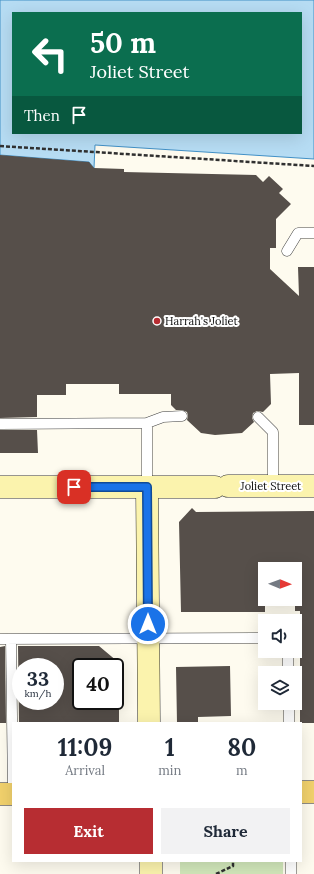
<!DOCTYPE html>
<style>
:root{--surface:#fff;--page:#f2f2f3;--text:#1f2937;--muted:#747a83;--accent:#b72d32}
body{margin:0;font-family:Lora,serif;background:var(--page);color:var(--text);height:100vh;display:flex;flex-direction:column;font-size:15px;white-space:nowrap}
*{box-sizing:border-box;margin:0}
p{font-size:13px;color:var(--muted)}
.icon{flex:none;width:22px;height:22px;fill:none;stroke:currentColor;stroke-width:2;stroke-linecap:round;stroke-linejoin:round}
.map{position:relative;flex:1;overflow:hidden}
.drawer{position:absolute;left:12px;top:722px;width:290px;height:140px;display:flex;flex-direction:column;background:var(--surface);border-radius:0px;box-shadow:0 4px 16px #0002}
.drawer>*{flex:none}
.hud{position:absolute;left:12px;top:12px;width:290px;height:122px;border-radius:0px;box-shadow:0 4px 16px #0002;background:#0b6e4f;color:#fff;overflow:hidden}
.needle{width:26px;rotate:91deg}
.fabs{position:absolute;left:258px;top:562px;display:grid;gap:8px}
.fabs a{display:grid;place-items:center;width:44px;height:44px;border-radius:0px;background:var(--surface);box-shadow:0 4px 16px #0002;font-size:20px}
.speed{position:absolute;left:12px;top:658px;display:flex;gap:8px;font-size:20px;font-weight:700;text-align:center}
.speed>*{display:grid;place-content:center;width:52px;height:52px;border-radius:50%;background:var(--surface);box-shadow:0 4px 16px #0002;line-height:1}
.speed small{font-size:10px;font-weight:400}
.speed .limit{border:2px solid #111;border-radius:6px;background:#fff;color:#111}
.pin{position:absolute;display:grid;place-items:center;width:34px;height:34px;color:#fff;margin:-17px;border-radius:8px;box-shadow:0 2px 6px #0006}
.me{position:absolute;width:44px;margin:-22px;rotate:0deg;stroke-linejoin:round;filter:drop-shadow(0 0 3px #0008)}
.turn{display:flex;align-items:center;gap:14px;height:84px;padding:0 12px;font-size:18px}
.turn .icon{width:52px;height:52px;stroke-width:2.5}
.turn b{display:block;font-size:28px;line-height:34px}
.then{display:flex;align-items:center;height:38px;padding:0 12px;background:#0003;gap:8px;font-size:15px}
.eta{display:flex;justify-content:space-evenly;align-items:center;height:68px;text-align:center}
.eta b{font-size:24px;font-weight:800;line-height:28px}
.cta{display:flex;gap:8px;margin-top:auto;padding:8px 12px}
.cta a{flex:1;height:46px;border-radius:0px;background:var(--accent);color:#fff;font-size:16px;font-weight:800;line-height:46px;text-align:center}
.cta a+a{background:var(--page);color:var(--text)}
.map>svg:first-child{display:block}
.green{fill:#d1e7ba}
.water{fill:#b6dcf3;stroke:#4190c6;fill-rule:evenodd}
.building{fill:#564f4a;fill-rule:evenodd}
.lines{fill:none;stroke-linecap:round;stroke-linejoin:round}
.lane-casing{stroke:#414141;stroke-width:11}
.secondary-casing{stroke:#303030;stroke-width:23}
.primary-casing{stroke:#1f1f1f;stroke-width:23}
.path{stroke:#303030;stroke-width:2.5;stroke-dasharray:4 2;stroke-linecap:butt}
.lane{stroke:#fff;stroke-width:10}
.secondary{stroke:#fbf3ad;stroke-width:22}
.primary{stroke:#f1d16c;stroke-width:22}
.route-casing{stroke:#114b97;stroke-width:10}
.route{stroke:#1a73e8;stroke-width:7}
.poi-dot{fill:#b72d32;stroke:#fff;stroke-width:1.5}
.labels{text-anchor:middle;stroke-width:4;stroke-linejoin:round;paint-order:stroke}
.poi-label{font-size:11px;fill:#0e0e0e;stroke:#fff;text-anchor:start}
.street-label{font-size:11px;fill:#0e0e0e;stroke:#fff}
</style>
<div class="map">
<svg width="314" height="874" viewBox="0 0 314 874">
<rect width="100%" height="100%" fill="#fefbef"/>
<path class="green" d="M180 861H283V874H180Z"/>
<path class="water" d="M0 0H314V159L95 145 94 168 89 162 0 155ZM13 13H301V133H13Z"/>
<path class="building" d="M0 155 89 162 94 168 124 169V172L256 175 263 182 269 176 283 189 279 193 291 204 276 219V248H270V269L299 296 298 267H314V425H299V373L270 374 271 404 263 412 257 411 253 413 252 418 254 422 242 433 215 435 201 433 187 420 188 416 187 412 182 410H176L171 405V394H119V384H66V395H37V417L0 418Z
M0 430H37L38 453H0Z
M192 508 196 512 314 511V723H300V611H295V569H265V612H181L179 522Z
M5 646 6 723H0V647Z
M18 646H99L124 667H81V701H119V723H19ZM21 667H55V701H21Z
M230 666 231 716 198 717V723H177L176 667Z"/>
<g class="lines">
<g class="lane-casing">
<path id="lane" d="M287 251 298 233H314
M258 417 273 432V486
M147 423 163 417 182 416
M0 424 147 423V487
M0 639 265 638
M11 639 13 794
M288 651V673
M289 703V723
M291 861V874"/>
</g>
<g class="secondary-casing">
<path id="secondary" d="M228 486H314
M0 487H215
M147 487 149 723
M151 861V874"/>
</g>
<g class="primary-casing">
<path id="primary" d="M301 792H314
M0 794H13"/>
</g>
<path class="path" d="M0 146 314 166
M216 874 233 866V861"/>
<use href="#lane" class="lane"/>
<use href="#secondary" class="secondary"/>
<use href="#primary" class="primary"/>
</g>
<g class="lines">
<g class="route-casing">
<path id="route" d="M74 487H147L148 624"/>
</g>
<use href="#route" class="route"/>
</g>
<circle class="poi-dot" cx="157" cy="321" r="4"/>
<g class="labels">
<g class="poi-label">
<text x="165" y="325">Harrah's Joliet</text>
</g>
<g class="street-label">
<text x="271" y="490">Joliet Street</text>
</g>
</g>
</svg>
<div class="fabs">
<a><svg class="needle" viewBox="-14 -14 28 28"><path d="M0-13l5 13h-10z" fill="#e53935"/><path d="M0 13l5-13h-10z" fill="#747a83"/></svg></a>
<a><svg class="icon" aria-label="sound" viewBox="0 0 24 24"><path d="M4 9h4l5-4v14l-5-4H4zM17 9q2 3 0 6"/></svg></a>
<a><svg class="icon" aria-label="layers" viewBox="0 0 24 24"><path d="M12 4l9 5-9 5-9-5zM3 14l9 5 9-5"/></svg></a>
</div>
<div class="speed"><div>33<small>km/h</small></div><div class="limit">40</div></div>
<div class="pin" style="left:74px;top:487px;background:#d93025"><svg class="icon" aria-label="arrive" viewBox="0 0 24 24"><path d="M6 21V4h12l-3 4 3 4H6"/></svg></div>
<svg class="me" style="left:148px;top:624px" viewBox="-20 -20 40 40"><circle r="17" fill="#1a73e8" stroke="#fff" stroke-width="3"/><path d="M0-11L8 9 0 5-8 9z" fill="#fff"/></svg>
<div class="hud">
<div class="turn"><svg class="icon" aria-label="left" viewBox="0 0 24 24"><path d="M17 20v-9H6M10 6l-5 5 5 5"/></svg><div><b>50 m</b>Joliet Street</div></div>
<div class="then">Then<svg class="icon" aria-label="arrive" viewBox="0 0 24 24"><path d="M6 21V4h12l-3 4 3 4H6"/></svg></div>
</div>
<section class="drawer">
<div class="eta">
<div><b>11:09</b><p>Arrival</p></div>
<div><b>1</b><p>min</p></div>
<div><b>80</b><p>m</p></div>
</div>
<div class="cta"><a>Exit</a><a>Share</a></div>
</section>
</div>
